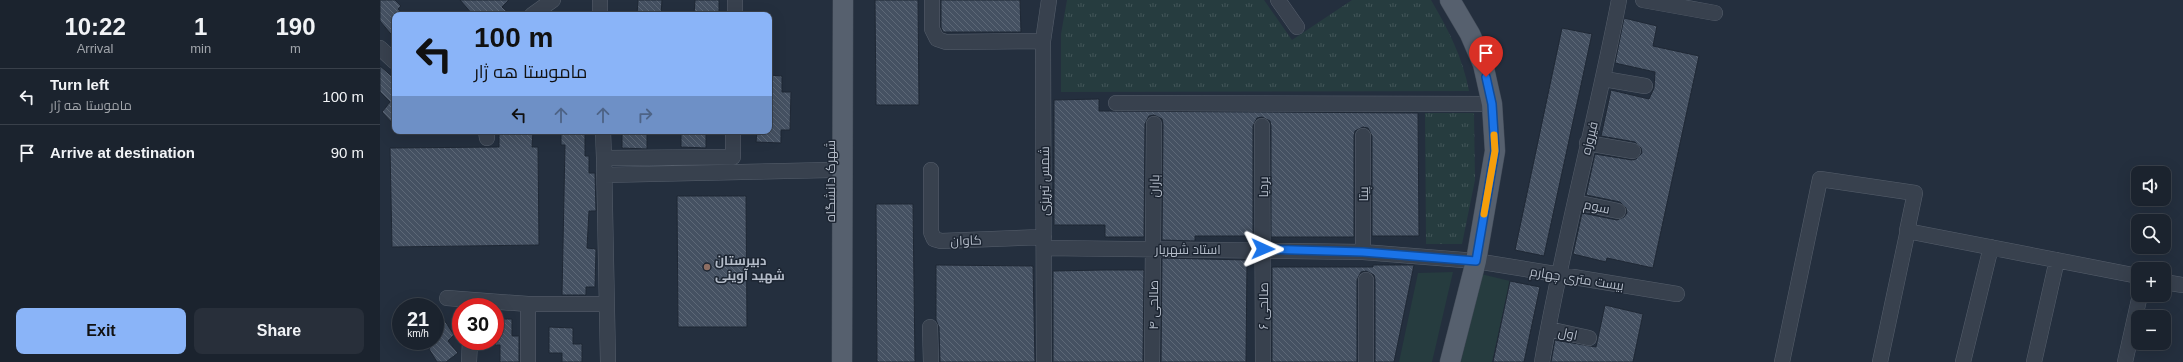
<!DOCTYPE html>
<meta charset="utf-8">
<style>
:root{--surface:#1b232e;--page:#282f3a;--text:#f1f3f6;--muted:#a0a4aa;--line:#39404a;--accent:#8ab4f8}
body{margin:0;font-family:Arial,Cairo,sans-serif;background:var(--page);color:var(--text);height:100vh;display:flex;flex-direction:column;font-size:15px;white-space:nowrap}
*{box-sizing:border-box;margin:0}
p{font-size:13px;color:var(--muted)}
.icon{flex:none;width:22px;height:22px;fill:none;stroke:currentColor;stroke-width:2;stroke-linecap:round;stroke-linejoin:round}
.map{position:relative;flex:1;overflow:hidden}
.details{display:flex;flex-direction:column;background:var(--surface);width:380px}
.details>*{flex:none}
.guide{position:absolute;left:12px;top:12px;width:380px;height:122px;border-radius:8px;box-shadow:0 4px 16px #0002,0 0 0 1px var(--line);background:#8ab4f8;color:#111;overflow:hidden}
.controls{position:absolute;left:1751px;top:166px;display:grid;gap:8px}
.controls a{display:grid;place-items:center;width:40px;height:40px;border-radius:8px;background:var(--surface);box-shadow:0 4px 16px #0002,0 0 0 1px var(--line);font-size:20px}
.speed{position:absolute;left:12px;top:298px;display:flex;gap:8px;font-size:20px;font-weight:700;text-align:center}
.speed>*{display:grid;place-content:center;width:52px;height:52px;border-radius:50%;background:var(--surface);box-shadow:0 4px 16px #0002,0 0 0 1px var(--line);line-height:1}
.speed small{font-size:10px;font-weight:400}
.speed .limit{border:6px solid #d22;background:#fff;color:#111}
.pin{position:absolute;display:grid;place-items:center;width:34px;height:34px;color:#fff;margin:-41px -17px;border-radius:50% 50% 50% 0;rotate:-45deg;box-shadow:0 0 4px #0007}
.pin .icon{rotate:45deg}
.me{position:absolute;width:44px;margin:-22px;rotate:91deg;stroke-linejoin:round;filter:drop-shadow(0 0 3px #0008)}
.turn{display:flex;align-items:center;gap:14px;height:84px;padding:0 16px;font-size:18px}
.turn .icon{width:52px;height:52px;stroke-width:2.5}
.turn b{display:block;font-size:28px;line-height:34px}
.lanes{display:flex;align-items:center;height:38px;padding:0 16px;background:#0003;justify-content:center;gap:20px;direction:ltr}
.lanes .off{opacity:.35}
.eta{display:flex;justify-content:space-evenly;align-items:center;height:68px;text-align:center}
.eta b{font-size:24px;font-weight:600;line-height:28px}
.cta{display:flex;gap:8px;margin-top:auto;padding:8px 16px}
.cta a{flex:1;height:46px;border-radius:8px;background:var(--accent);color:#111;font-size:16px;font-weight:600;line-height:46px;text-align:center}
.cta a+a{background:var(--page);color:var(--text)}
ul{padding:0;list-style:none}
li{display:flex;align-items:center;gap:12px;height:56px;padding:0 16px;border-top:1px solid var(--line)}
li div{flex:1}
li b{display:block;font-size:15px}
li em{font-style:normal}
main{display:flex;flex:1;min-height:0}
.map>svg:first-child{display:block}
.grass{fill:#263c3f}
.park{fill:url(#park-tufts)}
.building{fill:url(#building-back-hatch);stroke:#1f2835}
.lines{fill:none;stroke-linecap:round;stroke-linejoin:round}
.minor-casing{stroke:#565f6c;stroke-width:16}
.major-casing{stroke:#414a57;stroke-width:21}
.minor{stroke:#38414e;stroke-width:15}
.major{stroke:#56606e;stroke-width:20}
.route-casing{stroke:#114b97;stroke-width:10}
.route{stroke:#1a73e8;stroke-width:7}
.slow{stroke:#f59e0b;stroke-width:7}
.education-dot{fill:#8d6e63;stroke:#1d2633;stroke-width:1.5}
.labels{text-anchor:middle;stroke-width:3;stroke-linejoin:round;paint-order:stroke}
.street-label{font-size:13px;fill:#b4bcc9;stroke:#1d2633}
.poi-label{font-size:13px;font-weight:bold;fill:#b4bcc9;stroke:#1d2633;text-anchor:start}
</style>
<main>
<section class="details">
<div class="eta">
<div><b>10:22</b><p>Arrival</p></div>
<div><b>1</b><p>min</p></div>
<div><b>190</b><p>m</p></div>
</div>
<ul>
<li><svg class="icon" aria-label="left" viewBox="0 0 24 24"><path d="M17 20v-9H6M10 6l-5 5 5 5"/></svg><div><b>Turn left</b><p>ماموستا هه ژار</p></div><em>100 m</em></li>
<li><svg class="icon" aria-label="arrive" viewBox="0 0 24 24"><path d="M6 21V4h12l-3 4 3 4H6"/></svg><div><b>Arrive at destination</b></div><em>90 m</em></li>
</ul>
<div class="cta"><a>Exit</a><a>Share</a></div>
</section>
<div class="map">
<svg width="1803" height="362" viewBox="0 0 1803 362">
<defs>
<pattern id="park-tufts" width="24" height="20" patternUnits="userSpaceOnUse"><rect width="24" height="20" fill="#263c3f"/><path d="M3 7l-1-3M5 7V3M7 7l1-3M15 17l-1-3M17 17v-4M19 17l1-3" fill="none" stroke="#435659"/></pattern>
<pattern id="building-back-hatch" width="6" height="6" patternUnits="userSpaceOnUse"><rect width="6" height="6" fill="#455162"/><path d="M-1 5l2 2M0 0l6 6M5-1l2 2" fill="none" stroke="#5d6877"/></pattern>
</defs>
<rect width="100%" height="100%" fill="#242f3e"/>
<path class="grass" d="M1073 272 1052 362H1019L1038 273Z
M1101 274 1130 281 1112 362H1081Z"/>
<path class="park" d="M687 0H884L912 40 972 0H1051C1068 29 1083 58 1089 91L681 92V34Z
M1045 113H1094L1095 180 1082 244H1046Z"/>
<path class="building" d="M0 0H15L21 6 18 9 25 15H15V39L0 21Z
M80 0H129L122 7 131 15H93Z
M258 0H282L281 15H257Z
M315 0H339V15H314Z
M495 0H538L539 105H496Z
M561 0H640L641 32H563L561 27Z
M1244 18 1277 26 1273 46 1319 56 1273 268 1227 258 1226 262 1193 254 1202 213 1237 220 1244 217 1247 213 1246 208 1240 202 1206 195 1215 154 1252 160 1256 159 1262 153 1261 148 1255 142 1221 136 1231 90 1269 99 1274 88 1275 72 1235 63Z
M1182 28 1212 34 1164 256 1135 250Z
M0 66 15 79V126L2 112 10 102 0 92Z
M389 75 402 76V92H411L410 130H401V143L376 142 377 131H389Z
M719 99V111L1038 113 1039 236H992V136L988 128 983 127 975 131 974 136V237H891V126L890 121 882 117 877 118 873 126V236H815V241L782 240 783 124 782 119 774 115 769 116 765 124 764 237H725V225H674V100Z
M119 131H153L152 147H158L159 245 12 247 10 148 119 147Z
M181 131H205V156H209V173H215L216 211H209L207 248 216 249 215 287H206V295H182L185 145H181Z
M242 131H267V149L242 148Z
M301 131H326V148L301 147Z
M297 196H366L367 327H298Z
M496 204H533L535 362H497Z
M782 258 867 260 866 362H781Z
M556 265 653 266 655 362H560L559 327 556 320Z
M993 265H1034L1014 362H995V280L994 275 986 271 981 272 977 280V362H892V267H993Z
M723 270H764L763 362H673V271Z
M1130 281 1160 287 1144 362H1113Z
M1225 305 1263 314 1253 362H1171L1175 340 1216 347Z
M55 306 74 335 68 341 78 353 66 362H57L49 349 55 341Z
M115 319H132V336H139V362H120V345H115Z
M169 327 193 328V344H202V362H182V353H169Z"/>
<g class="lines">
<g class="minor-casing">
<path id="minor" d="M220 0V15
M552 0V29L557 39 566 42 663 41
M898 0 917 27
M1263 0 1335 13
M152 15 173 0
M355 15V0
M0 48 15 62
M1224 79 1265 86
M736 103 1112 104
M882 126 883 362
M106 131 107 138
M223 131 224 158 353 157V131
M983 136V252
M1207 143 1253 151
M224 158 228 362
M551 170V232L554 239 561 241 664 237
M224 175 450 170
M1195 202 1238 211
M664 248 983 252 1096 261 1297 294
M1784 282 1803 285
M67 298 148 304H227
M550 327 551 362
M1168 329 1209 338
M89 362 90 341
M148 362V304
M664 362 663 41 669 0
M772 362 774 124
M986 362V280
M1162 362C1183 240 1216 121 1239 0
M1402 362 1440 179 1535 193 1527 231 1758 276
M1500 362 1529 225
M1583 362 1611 247
M1654 362 1677 260
M1745 362 1760 295"/>
</g>
<g class="major-casing">
<path id="major" d="M1070 0 1090 34 1103 64 1112 104 1115 151 1096 261 1070 362
M462 362 463 0"/>
</g>
<use href="#minor" class="minor"/>
<use href="#major" class="major"/>
</g>
<g class="lines">
<g class="route-casing">
<path id="route" d="M883 249 983 252 1096 261 1115 151 1112 104 1106 77"/>
</g>
<use href="#route" class="route"/>
<path class="slow" d="M1104 214 1115 151 1114 135"/>
</g>
<circle class="education-dot" cx="327" cy="267" r="4"/>
<g class="labels">
<g class="street-label">
<text transform="translate(1209 138) rotate(-76)" y="5">فیروزه</text>
<text transform="translate(450 181) rotate(-90)" y="5">شهرک دانشگاه</text>
<text transform="translate(664 181) rotate(-90)" y="5">شمس تبریزی</text>
<text transform="translate(774 186) rotate(-89)" y="5">باران</text>
<text transform="translate(883 187) rotate(-90)" y="5">بردیا</text>
<text transform="translate(983 194) rotate(-90)" y="5">پیتا</text>
<text transform="translate(1217 206) rotate(12)" y="5">سوم</text>
<text transform="translate(586 240) rotate(-2)" y="5">کاوان</text>
<text x="808" y="254">استاد شهریار</text>
<text transform="translate(1197 278) rotate(9)" y="5">بیست متری چهارم</text>
<text transform="translate(773 305) rotate(-90)" y="5">صالحی ۴</text>
<text transform="translate(883 306) rotate(-90)" y="5">صالحی ۶</text>
<text transform="translate(1188 333) rotate(12)" y="5">اول</text>
</g>
<g class="poi-label">
<text x="335" y="265">دبیرستان<tspan x="335" dy="15">شهید آوینی</tspan></text>
</g>
</g>
</svg>
<div class="controls">
<a><svg class="icon" aria-label="sound" viewBox="0 0 24 24"><path d="M4 9h4l5-4v14l-5-4H4zM17 9q2 3 0 6"/></svg></a>
<a><svg class="icon" aria-label="search" viewBox="0 0 24 24"><circle cx="10" cy="10" r="6"/><path d="M15 15l6 6"/></svg></a>
<a>+</a>
<a>−</a>
</div>
<div class="speed"><div>21<small>km/h</small></div><div class="limit">30</div></div>
<div class="pin" style="left:1106px;top:77px;background:#d93025"><svg class="icon" aria-label="arrive" viewBox="0 0 24 24"><path d="M6 21V4h12l-3 4 3 4H6"/></svg></div>
<svg class="me" style="left:883px;top:249px" viewBox="-20 -20 40 40"><path d="M0-17L14 15 0 8-14 15z" fill="#1a73e8" stroke="#fff" stroke-width="4"/></svg>
<div class="guide">
<div class="turn"><svg class="icon" aria-label="left" viewBox="0 0 24 24"><path d="M17 20v-9H6M10 6l-5 5 5 5"/></svg><div><b>100 m</b>ماموستا هه ژار</div></div>
<div class="lanes"><svg class="icon" aria-label="left" viewBox="0 0 24 24"><path d="M17 20v-9H6M10 6l-5 5 5 5"/></svg><svg class="icon off" aria-label="ahead" viewBox="0 0 24 24"><path d="M12 20V5M6 11l6-6 6 6"/></svg><svg class="icon off" aria-label="ahead" viewBox="0 0 24 24"><path d="M12 20V5M6 11l6-6 6 6"/></svg><svg class="icon off" aria-label="right" viewBox="0 0 24 24"><path d="M7 20v-9h11M14 6l5 5-5 5"/></svg></div>
</div>
</div>
</main>
